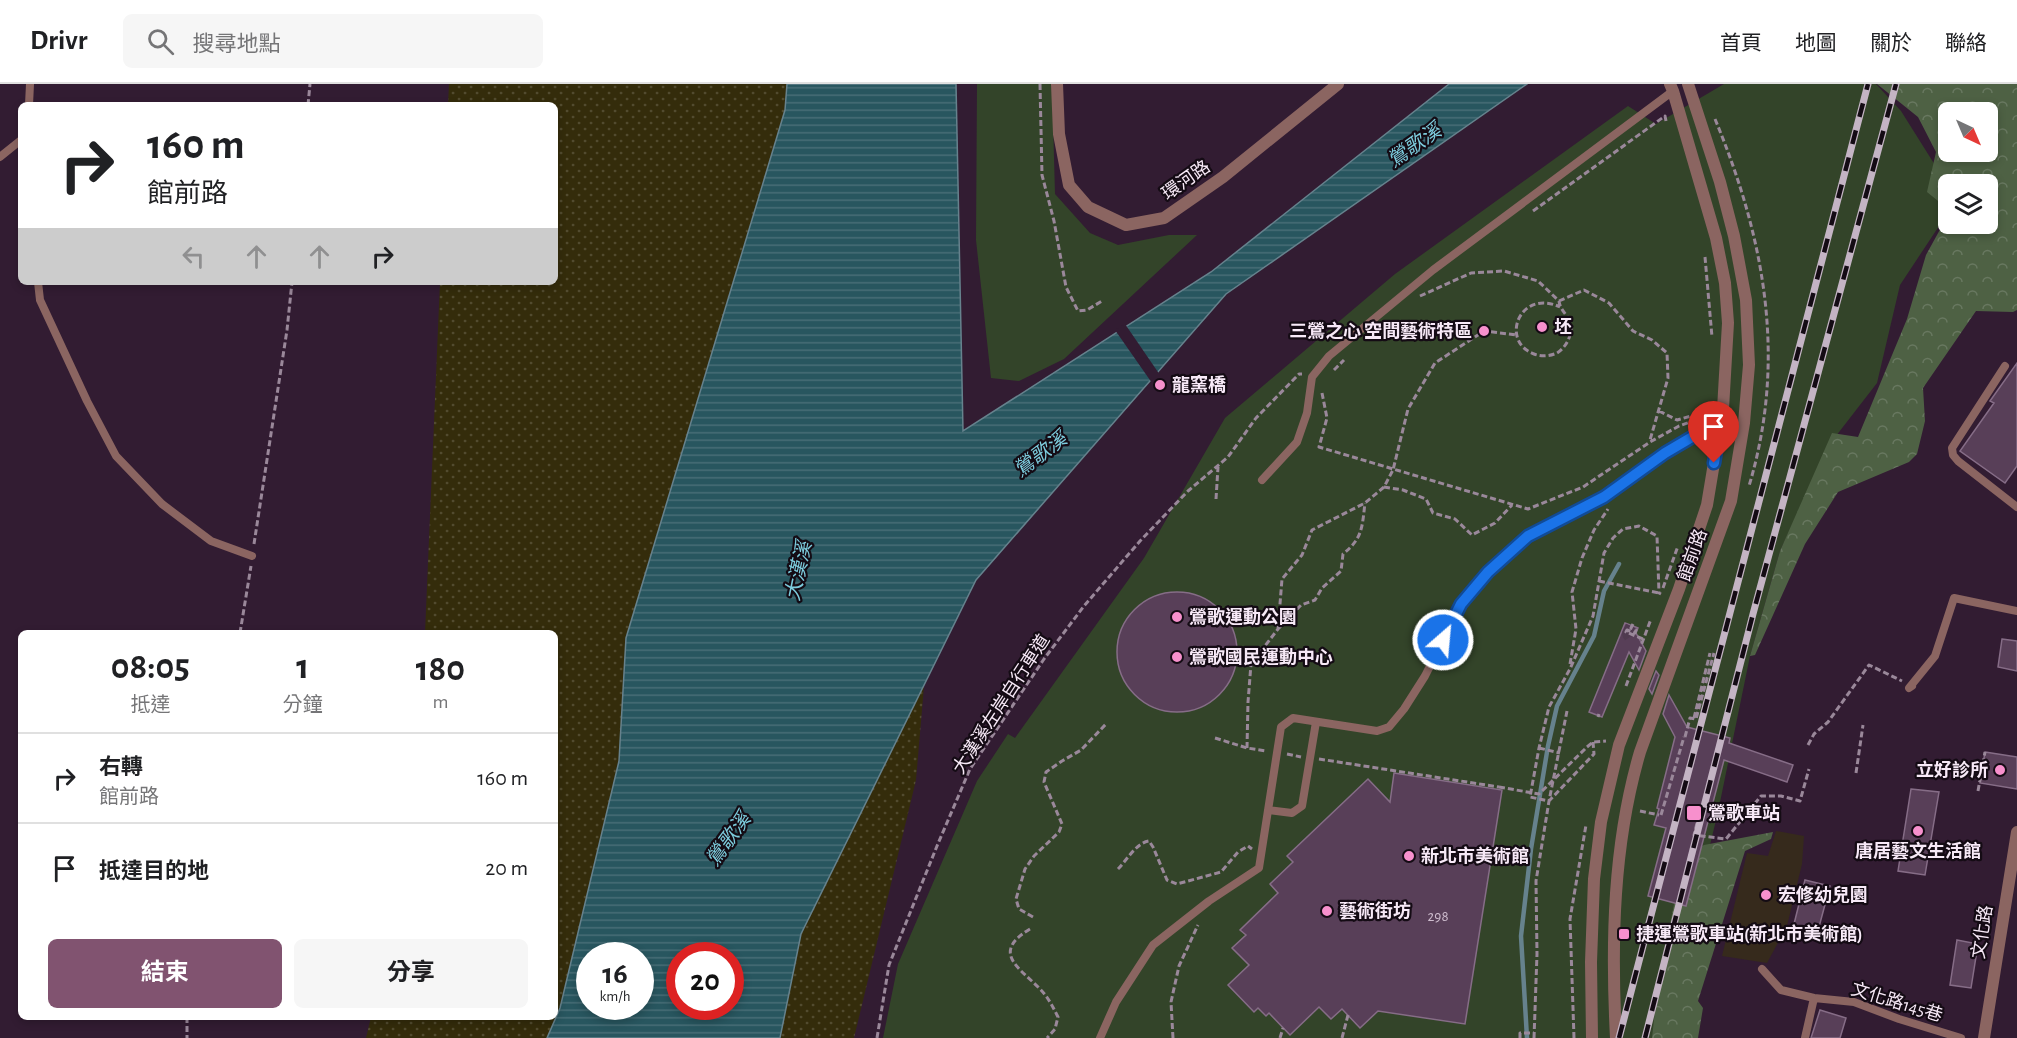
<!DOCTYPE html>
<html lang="zh-TW">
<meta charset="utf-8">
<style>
:root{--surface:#fff;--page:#f6f6f6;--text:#202124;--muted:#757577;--line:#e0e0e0;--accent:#815370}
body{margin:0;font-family:"Alegreya Sans","Noto Sans TC",sans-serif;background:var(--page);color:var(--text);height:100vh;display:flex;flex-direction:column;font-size:22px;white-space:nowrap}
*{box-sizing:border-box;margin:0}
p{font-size:20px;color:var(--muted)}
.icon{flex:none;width:33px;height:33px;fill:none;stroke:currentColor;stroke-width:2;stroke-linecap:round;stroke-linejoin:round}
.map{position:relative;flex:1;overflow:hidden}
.panel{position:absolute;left:18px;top:546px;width:540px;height:390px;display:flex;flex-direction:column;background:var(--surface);border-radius:9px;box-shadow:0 3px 9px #0003}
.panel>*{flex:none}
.guide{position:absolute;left:18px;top:18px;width:540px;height:183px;border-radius:9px;box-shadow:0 3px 9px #0003;background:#fff;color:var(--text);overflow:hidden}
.needle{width:39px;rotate:136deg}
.buttons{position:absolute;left:1938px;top:18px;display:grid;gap:12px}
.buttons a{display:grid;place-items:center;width:60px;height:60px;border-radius:9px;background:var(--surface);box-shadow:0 3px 9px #0003;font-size:30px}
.speed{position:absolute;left:576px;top:858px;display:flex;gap:12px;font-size:30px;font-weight:700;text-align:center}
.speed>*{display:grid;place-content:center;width:78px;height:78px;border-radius:50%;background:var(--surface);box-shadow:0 3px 9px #0003;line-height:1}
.speed small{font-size:15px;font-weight:400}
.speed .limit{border:9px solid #d22;background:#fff;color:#111}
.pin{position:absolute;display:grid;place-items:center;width:51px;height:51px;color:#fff;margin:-62px -26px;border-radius:50% 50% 50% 0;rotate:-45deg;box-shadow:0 0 6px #0007}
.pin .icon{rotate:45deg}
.me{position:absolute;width:66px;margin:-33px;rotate:27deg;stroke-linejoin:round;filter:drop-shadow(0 0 4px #0008)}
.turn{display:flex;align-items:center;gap:21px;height:126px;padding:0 30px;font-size:27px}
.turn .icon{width:78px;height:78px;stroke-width:2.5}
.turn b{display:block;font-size:42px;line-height:51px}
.lanes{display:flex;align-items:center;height:57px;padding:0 30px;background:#0003;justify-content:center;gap:30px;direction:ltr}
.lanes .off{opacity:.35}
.eta{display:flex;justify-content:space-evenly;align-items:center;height:102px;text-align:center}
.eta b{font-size:36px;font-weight:700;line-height:42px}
.action{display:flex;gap:12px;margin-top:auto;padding:12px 30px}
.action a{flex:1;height:69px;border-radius:9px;background:var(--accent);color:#fff;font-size:24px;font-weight:700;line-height:69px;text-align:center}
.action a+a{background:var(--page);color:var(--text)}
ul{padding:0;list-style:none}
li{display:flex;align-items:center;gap:18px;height:90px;padding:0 30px;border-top:2px solid var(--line)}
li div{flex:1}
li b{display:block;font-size:22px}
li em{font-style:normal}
header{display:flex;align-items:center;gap:36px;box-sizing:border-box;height:84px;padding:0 30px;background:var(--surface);border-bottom:2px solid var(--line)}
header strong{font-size:28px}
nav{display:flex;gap:33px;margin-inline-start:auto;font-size:21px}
.search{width:420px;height:54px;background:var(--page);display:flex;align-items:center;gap:15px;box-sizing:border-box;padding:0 21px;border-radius:9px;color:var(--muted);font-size:22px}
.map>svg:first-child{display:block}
.education{fill:#362a1c}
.green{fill:#334429}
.forest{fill:url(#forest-crowns);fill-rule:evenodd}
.sand{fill:url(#sand-dots);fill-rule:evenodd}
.water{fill:url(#water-rules);stroke:#66828d;stroke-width:1.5;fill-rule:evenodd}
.pier{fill:#321c32}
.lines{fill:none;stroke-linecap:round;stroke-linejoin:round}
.stream{stroke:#66828d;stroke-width:4.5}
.building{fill:#583f58;stroke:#866d87;stroke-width:1.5}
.pedestrian-tunnel{stroke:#503b50;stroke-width:12;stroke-dasharray:12 6;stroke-linecap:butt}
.path{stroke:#9a889a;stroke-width:3;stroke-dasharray:6 3;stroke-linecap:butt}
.service{stroke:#8b6561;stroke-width:8}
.minor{stroke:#8b6561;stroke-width:12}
.tertiary{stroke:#8b6561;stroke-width:12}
.rail-casing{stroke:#c4b4c4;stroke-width:7}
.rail{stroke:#140b14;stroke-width:4.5;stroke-dasharray:14;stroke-linecap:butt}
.path-bridge{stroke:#9a889a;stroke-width:3;stroke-dasharray:6 3;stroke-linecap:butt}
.route-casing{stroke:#114b97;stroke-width:15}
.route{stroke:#1a73e8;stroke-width:10}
.poi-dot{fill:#f790cd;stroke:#140b14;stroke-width:2}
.labels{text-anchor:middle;stroke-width:4.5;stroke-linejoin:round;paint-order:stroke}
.number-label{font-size:15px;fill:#cfbecf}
.street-label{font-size:18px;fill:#f7e9f7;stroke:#140b14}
.poi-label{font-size:18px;font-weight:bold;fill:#f7e9f7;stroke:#140b14;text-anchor:start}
.water-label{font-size:20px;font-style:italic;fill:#7dcdde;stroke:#140b14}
</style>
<header>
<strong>Drivr</strong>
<div class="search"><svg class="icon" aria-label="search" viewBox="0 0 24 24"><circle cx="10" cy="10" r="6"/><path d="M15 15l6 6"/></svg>搜尋地點</div>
<nav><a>首頁</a><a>地圖</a><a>關於</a><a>聯絡</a></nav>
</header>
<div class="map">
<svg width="2017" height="954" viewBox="0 0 2017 954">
<defs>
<pattern id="forest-crowns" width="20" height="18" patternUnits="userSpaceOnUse" patternTransform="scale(1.5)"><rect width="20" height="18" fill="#4e6144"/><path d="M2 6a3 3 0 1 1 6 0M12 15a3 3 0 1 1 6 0" fill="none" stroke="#687860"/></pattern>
<pattern id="sand-dots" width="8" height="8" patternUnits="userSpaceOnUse" patternTransform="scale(1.5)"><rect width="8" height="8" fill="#342c0b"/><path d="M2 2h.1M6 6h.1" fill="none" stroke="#524b2f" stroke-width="1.8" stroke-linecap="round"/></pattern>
<pattern id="water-rules" width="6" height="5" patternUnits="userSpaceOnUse" patternTransform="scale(1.5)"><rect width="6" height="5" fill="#28565f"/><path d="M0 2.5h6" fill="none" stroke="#486e77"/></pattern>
</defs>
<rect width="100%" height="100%" fill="#321c32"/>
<path class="education" d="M1776 747 1804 752 1802 780 1787 842 1767 879 1722 872 1747 769 1768 772Z"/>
<path class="green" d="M977 0H1052L1055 110 1090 149 1118 161 1169 151H1197L1064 275 1019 297 991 294 976 156Z
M1724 0H1876L1901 27 1945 97V133L1900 201 1877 299 1829 361 1780 467 1750 572 1718 728 1663 954H883L898 880 977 697 1008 650 1015 654 1144 474 1225 334 1395 190 1628 22 1656 40Z"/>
<path class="forest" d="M1877 0H2017V226L2013 228 1976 227 1923 304 1925 337 1917 370 1909 378 1838 408 1805 460 1755 571 1750 572 1780 467 1832 349 1858 353 1907 235 1926 171 1948 131V140H1988V100H1948V125L1927 108 1936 68 1918 33ZM1948 28H1988V68H1948Z
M1773 748 1771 755 1745 767 1698 917 1703 924 1698 954H1652L1658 900 1683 776 1704 761Z"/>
<path class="sand" d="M449 0H936L943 380 916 696 854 954H366L371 933H555V549H425L440 198H555V21H448ZM590 872H640V922H590ZM680 872H730V922H680Z"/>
<path class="water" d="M787 0H956L963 347 1211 188 1449 0H1527L1226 210 976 496 801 850 780 954H547L560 924 619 677 626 554 785 26ZM590 872H640V922H590ZM680 872H730V922H680Z"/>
<path class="pier" d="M1125 240 1160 291 1152 299 1115 246Z"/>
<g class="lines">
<path class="stream" d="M1527 954 1521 852 1531 765 1548 662 1557 622 1594 552 1604 507 1619 480"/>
</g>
<path class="building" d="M2017 279V382L2005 399 1960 367 1994 319 1990 317Z
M1117 568a60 60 0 1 1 120 0a60 60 0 1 1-120 0Z
M1625 539 1638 544 1636 549 1646 567 1639 586 1629 568 1602 633 1589 628Z
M2002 555 2017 557V587L1998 583Z
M1656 587 1659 591 1652 610 1649 605Z
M1669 611 1687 643 1730 654 1729 659 1793 681 1787 698 1724 676 1686 822 1648 812 1666 744 1654 741 1659 725 1657 724 1675 653 1663 630Z
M1985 668 2017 673V705L1980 699Z
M1394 689 1502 706 1465 940 1378 927 1360 944 1342 925 1331 935 1319 923 1290 951 1269 929 1266 932 1258 924 1254 928 1228 901 1249 881 1232 864 1246 851 1240 846 1278 809 1270 800 1293 778 1287 772 1368 695 1390 718Z
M1911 705 1939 708 1925 791 1898 787Z
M1805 796 1830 802 1816 854 1792 848Z
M1957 856 1978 860 1971 904 1950 901Z
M1820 926 1846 934 1840 954H1811Z"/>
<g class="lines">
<path class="pedestrian-tunnel" d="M1630 553 1628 550 1633 540"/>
<path class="path" d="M1040 0 1042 91 1054 137 1066 203 1078 227 1087 226 1102 217
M308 21 310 0
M1715 35C1765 155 1787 276 1749 402
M1533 127 1665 32 1666 37
M1705 173 1712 253
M1420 212 1471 189 1504 187 1538 197 1559 217C1560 228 1572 233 1571 246 1570 255 1565 264 1557 269 1550 272 1542 273 1534 270 1499 257 1520 204 1560 223
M1559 217 1584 206 1609 219 1633 247 1652 256 1667 269 1668 294 1650 356
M1334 286 1344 276
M1322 309 1327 334 1319 363 1528 425 1583 403 1650 358 1679 342 1696 336
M1659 327 1677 336 1702 329 1710 331
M1384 403 1403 406 1426 415 1433 429 1455 435 1472 451 1495 439 1512 421
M1216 415 1218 383
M254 460 287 246 292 198
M1599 497 1659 509
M1663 504 1678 462
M1633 540 1631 544 1636 546 1635 549 1627 546 1626 548 1643 555
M1278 545 1301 521 1315 516 1322 504 1341 487 1343 470C1363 454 1362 443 1365 419
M240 549 251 482
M1570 580 1576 545 1572 508 1582 474 1594 446 1608 425
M1626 602 1651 535
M1598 633 1599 630
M1694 634 1710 569
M1685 653 1690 634 1696 635 1714 569
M1215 654 1247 664 1266 667
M1593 658 1594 670 1549 717 1530 713 1539 664 1549 623 1570 585 1593 532 1604 469 1613 454 1623 445 1639 442 1657 452 1659 509 1661 510
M1808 661 1814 650 1828 638 1869 581 1902 597
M1587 663 1593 658 1606 657
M1247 664 1248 618 1251 580 1278 545 1282 495 1302 471 1312 446 1365 419 1384 403 1393 386 1408 325 1435 279 1484 247 1517 251
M1539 664 1560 669
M1287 670 1301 673
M1319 675 1499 703
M1856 689 1863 641
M1978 707 1985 668
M1640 727 1659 731
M1661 731 1684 653
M1697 739 1694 751 1726 755 1761 712H1781L1800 717 1809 685
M1118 785C1127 776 1136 759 1149 757L1153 763 1167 796 1177 800 1221 788 1238 768 1248 762 1252 765
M1033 833 1019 825 1016 815 1025 785 1034 772 1059 748 1062 740 1044 698 1046 688 1062 677 1081 666 1106 640
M1030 845C990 869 1020 884 1040 905 1048 913 1053 923 1058 933L1055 945 1047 954
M187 933V954
M877 954 889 881 937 762 970 685 1044 575 1084 522 1140 457 1188 407 1228 373 1256 334 1299 290H1302
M1173 954 1171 918 1179 882 1198 841
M1280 954 1283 944
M1342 954 1348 931
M1520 954V949H1534
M1534 954 1537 870 1536 797 1549 717 1567 627
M1574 954 1570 835 1586 741"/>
<path class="service" d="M29 21 30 0
M0 73 21 56
M38 198 40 216 87 317 116 372 162 420 211 457 252 472
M2005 282 1952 364 1953 371 1958 377 2017 423
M1262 396 1297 358 1307 329 1312 293 1329 272 1433 186 1673 7
M1912 602 1909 604 1935 572 1954 514 2017 527
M1268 726 1292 729 1302 722 1316 638
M1762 885 1781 906 1814 914 1854 918 1899 935 1961 954
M1100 954 1116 918 1153 861 1209 817 1259 784 1281 643 1293 634 1377 647 1389 643 1404 625 1425 592 1461 520 1488 488 1529 452 1604 413 1665 369 1721 336
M1805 954 1814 914"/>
<path class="minor" d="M1057 0 1059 50 1069 101 1088 123 1126 141 1164 134 1223 93 1338 0
M1984 954 2017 748"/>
<path class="tertiary" d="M1592 954 1591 878 1594 795 1601 738 1619 661 1679 505 1707 421 1723 325 1728 239 1725 199 1716 154 1673 7 1670 0
M1616 954C1611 858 1613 760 1640 668L1731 417 1744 339 1749 281 1746 216 1734 152 1720 98 1688 0"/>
<g class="rail-casing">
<path id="rail" d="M1619 954 1868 0
M1645 954 1753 530 1896 0"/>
</g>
<use href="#rail" class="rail"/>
<path class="path-bridge" d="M1499 703 1539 710 1587 663"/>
</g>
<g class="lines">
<g class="route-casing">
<path id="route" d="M1443 556 1461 520 1488 488 1528 452 1604 413 1665 369 1721 336 1714 379"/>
</g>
<use href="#route" class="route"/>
</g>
<g class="poi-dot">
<circle cx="1542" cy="243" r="6"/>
<circle cx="1484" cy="247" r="6"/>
<circle cx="1160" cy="301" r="6"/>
<circle cx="1177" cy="533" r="6"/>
<circle cx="1177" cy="573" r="6"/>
<circle cx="2000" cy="686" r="6"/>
<rect x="1686" y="721" width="16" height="16" rx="3"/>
<circle cx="1918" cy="747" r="6"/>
<circle cx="1409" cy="772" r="6"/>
<circle cx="1766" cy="811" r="6"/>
<circle cx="1327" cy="827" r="6"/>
<rect x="1618" y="844" width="12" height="12" rx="3"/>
</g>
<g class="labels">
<g class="number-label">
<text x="1438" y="837">298</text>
</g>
<g class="street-label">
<text transform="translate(1186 96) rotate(-35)" y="6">環河路</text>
<text transform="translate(1692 471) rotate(-70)" y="6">館前路</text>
<text transform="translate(1001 620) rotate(-57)" y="6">大漢溪左岸自行車道</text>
<text transform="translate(1982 848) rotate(-81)" y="6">文化路</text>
<text transform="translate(1897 918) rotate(17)" y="6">文化路145巷</text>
</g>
<g class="poi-label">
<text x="1554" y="249">坯</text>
<text x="1472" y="253" text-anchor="end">三鶯之心 空間藝術特區</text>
<text x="1172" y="307">龍窯橋</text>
<text x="1189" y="539">鶯歌運動公園</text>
<text x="1189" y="579">鶯歌國民運動中心</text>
<text x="1988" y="692" text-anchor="end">立好診所</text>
<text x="1708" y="735">鶯歌車站</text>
<text x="1918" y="773" text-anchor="middle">唐居藝文生活館</text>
<text x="1421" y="778">新北市美術館</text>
<text x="1778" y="817">宏修幼兒園</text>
<text x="1339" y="833">藝術街坊</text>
<text x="1636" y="856">捷運鶯歌車站(新北市美術館)</text>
</g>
<g class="water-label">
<text transform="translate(1414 61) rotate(-35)" y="7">鶯歌溪</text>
<text transform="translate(1040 370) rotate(-37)" y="7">鶯歌溪</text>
<text transform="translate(798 487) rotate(-78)" y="7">大漢溪</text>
<text transform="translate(728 755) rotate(-54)" y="7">鶯歌溪</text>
</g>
</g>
</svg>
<div class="buttons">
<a><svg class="needle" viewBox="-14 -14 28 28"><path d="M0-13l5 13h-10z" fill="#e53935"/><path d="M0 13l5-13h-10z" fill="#757577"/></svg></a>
<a><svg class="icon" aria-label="layers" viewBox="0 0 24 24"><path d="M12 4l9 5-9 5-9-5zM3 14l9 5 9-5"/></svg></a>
</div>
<div class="speed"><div>16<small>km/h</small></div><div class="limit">20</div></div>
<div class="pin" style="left:1714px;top:379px;background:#d93025"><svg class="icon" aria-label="arrive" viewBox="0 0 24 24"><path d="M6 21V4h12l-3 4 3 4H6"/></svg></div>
<svg class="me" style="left:1443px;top:556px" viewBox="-20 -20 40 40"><circle r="17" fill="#1a73e8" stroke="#fff" stroke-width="3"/><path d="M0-11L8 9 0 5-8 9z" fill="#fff"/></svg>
<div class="guide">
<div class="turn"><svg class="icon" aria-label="right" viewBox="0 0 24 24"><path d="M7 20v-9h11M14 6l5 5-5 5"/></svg><div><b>160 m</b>館前路</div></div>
<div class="lanes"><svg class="icon off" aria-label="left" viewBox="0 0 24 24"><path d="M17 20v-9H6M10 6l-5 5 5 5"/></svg><svg class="icon off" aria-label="ahead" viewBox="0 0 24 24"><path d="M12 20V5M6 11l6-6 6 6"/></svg><svg class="icon off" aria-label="ahead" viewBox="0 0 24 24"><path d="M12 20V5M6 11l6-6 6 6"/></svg><svg class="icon" aria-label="right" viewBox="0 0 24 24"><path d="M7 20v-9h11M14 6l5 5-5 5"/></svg></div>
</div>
<section class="panel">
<div class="eta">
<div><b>08:05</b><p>抵達</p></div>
<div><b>1</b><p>分鐘</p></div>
<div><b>180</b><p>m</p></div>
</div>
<ul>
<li><svg class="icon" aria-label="right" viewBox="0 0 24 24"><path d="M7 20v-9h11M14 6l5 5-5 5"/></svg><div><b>右轉</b><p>館前路</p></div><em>160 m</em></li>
<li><svg class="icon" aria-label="arrive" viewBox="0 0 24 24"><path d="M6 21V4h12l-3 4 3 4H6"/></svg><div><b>抵達目的地</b></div><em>20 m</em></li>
</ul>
<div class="action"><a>結束</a><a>分享</a></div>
</section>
</div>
